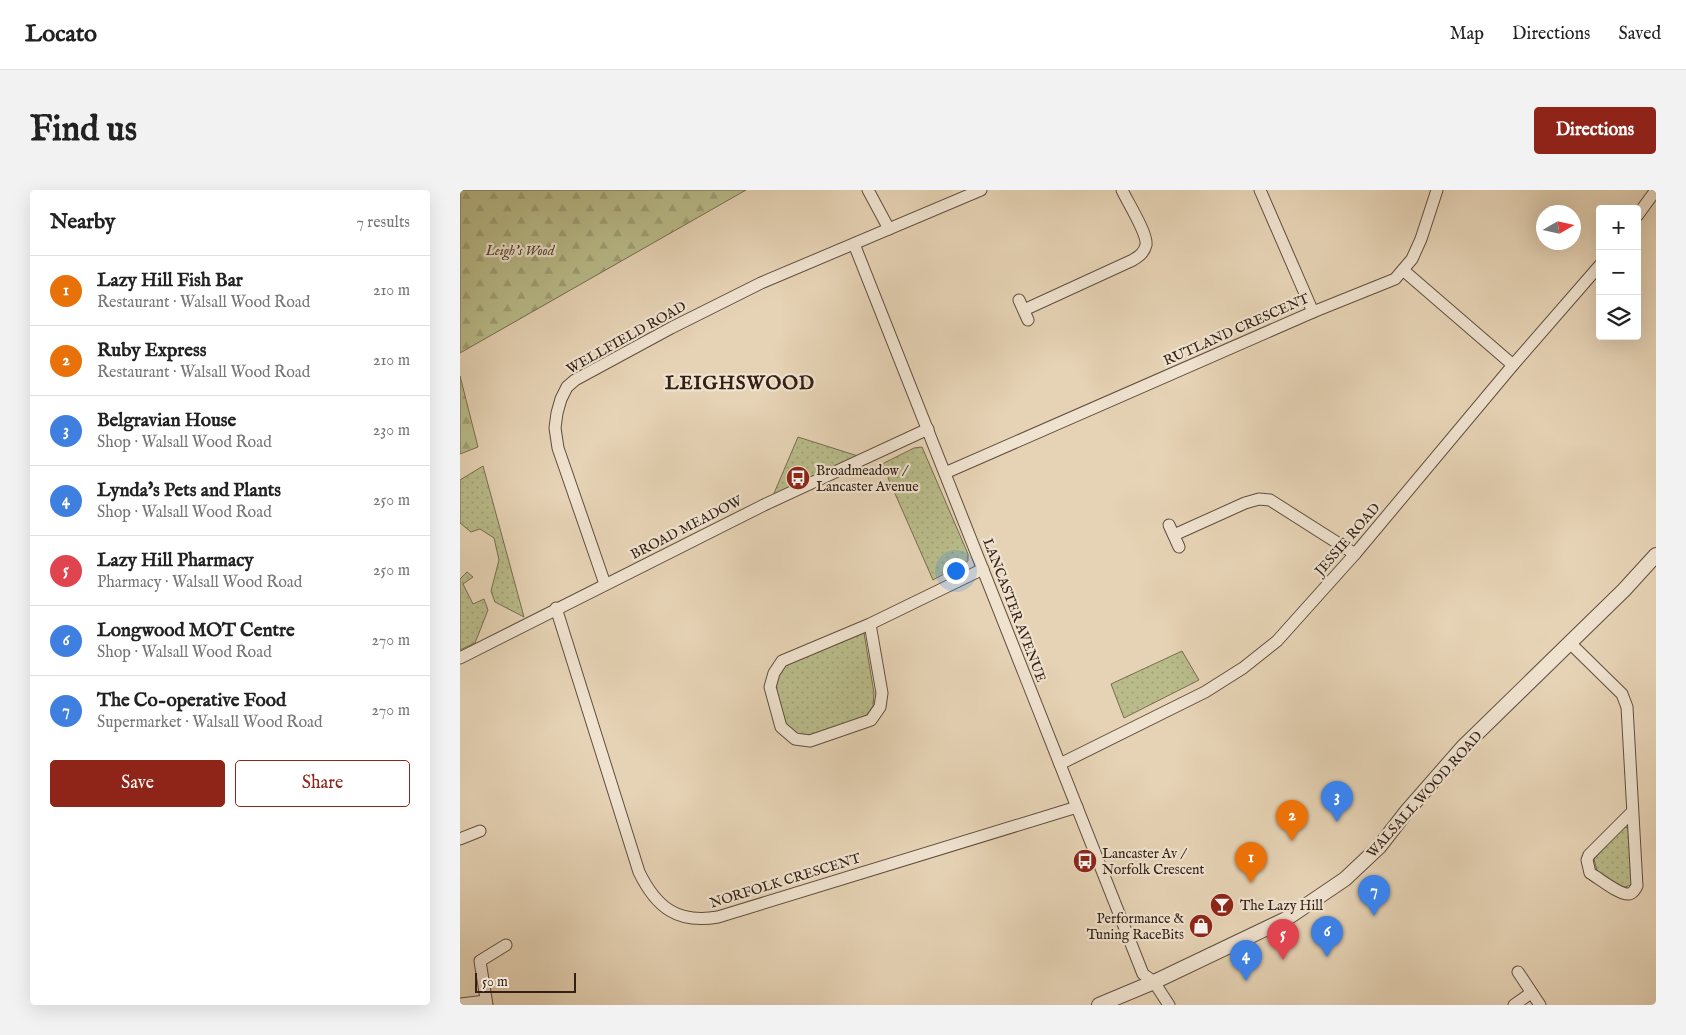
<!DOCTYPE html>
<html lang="en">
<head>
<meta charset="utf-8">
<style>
	body { margin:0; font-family:"IM FELL English",serif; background:#f2f2f2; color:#222 }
	.controls { position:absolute; right:15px; top:15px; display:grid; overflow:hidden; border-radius:5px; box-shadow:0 5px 20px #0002 }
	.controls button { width:45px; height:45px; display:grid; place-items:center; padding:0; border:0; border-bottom:1px solid #e0e0e0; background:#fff; color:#222; font:25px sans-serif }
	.compass { position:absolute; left:1076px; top:15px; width:45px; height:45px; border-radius:50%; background:#fff; box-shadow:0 5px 20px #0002; rotate:81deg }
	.scale { position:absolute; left:15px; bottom:12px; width:101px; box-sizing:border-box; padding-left:5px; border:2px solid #332116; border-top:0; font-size:14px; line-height:18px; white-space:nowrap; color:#332116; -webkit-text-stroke:4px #efe2cf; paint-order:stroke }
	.you { position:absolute; left:495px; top:380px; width:18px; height:18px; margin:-12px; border:4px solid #fff; border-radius:50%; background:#1a73e8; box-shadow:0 0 0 8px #1a73e833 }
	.badge { display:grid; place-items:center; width:32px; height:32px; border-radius:50%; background:#8f2418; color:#fff; font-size:16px; font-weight:700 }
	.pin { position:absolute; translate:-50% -41px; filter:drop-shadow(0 1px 2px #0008) }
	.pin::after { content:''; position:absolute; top:26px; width:18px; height:15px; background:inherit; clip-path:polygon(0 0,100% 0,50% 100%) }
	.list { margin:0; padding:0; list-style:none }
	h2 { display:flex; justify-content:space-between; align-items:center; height:65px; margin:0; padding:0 20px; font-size:21px }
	h2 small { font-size:16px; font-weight:400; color:#767676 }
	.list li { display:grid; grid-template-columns:32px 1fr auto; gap:15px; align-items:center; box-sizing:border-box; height:70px; padding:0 20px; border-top:1px solid #e0e0e0 }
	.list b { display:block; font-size:19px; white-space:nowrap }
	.list p { margin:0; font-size:16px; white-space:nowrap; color:#767676 }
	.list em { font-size:16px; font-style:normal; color:#767676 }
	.actions { display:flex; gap:10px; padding:15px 20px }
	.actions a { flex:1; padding:11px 0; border:1px solid #8f2418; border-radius:5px; text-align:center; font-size:18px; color:#8f2418 }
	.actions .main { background:#8f2418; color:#fff }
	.icon { flex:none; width:28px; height:28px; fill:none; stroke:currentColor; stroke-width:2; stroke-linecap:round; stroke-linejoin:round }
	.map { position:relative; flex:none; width:1196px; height:815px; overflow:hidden; border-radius:5px }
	header { display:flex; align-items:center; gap:30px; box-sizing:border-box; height:70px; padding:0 25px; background:#fff; border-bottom:1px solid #e0e0e0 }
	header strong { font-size:24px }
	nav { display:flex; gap:28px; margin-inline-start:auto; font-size:18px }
	.intro { display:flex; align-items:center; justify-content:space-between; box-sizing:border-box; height:120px; padding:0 30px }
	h1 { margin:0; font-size:35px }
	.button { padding:12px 22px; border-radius:5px; background:#8f2418; color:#fff; font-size:18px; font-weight:700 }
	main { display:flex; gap:30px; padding:0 30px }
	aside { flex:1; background:#fff; border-radius:5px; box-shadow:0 5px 20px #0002 }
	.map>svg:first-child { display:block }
	.grass { fill:url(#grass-dots); stroke:#766e50 }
	.forest { fill:url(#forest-firs); stroke:#766e50 }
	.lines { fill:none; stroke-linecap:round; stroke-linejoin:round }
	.minor-casing { stroke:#604e3e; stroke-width:13 }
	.tertiary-casing { stroke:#604e3e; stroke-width:16 }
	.minor { stroke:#efe2cf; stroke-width:11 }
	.tertiary { stroke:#efe2cf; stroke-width:14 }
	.labels { text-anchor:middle; stroke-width:4.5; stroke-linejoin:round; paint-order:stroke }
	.park-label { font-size:14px; font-style:italic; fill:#544833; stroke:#efe2cf }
	.street-label { font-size:14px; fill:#332116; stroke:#efe2cf }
	.poi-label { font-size:14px; fill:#332116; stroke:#efe2cf; text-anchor:start }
	.district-label { font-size:19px; font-weight:bold; letter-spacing:1px; fill:#332116; stroke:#efe2cf }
</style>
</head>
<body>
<header>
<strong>Locato</strong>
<nav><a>Map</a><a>Directions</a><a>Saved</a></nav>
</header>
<div class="intro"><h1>Find us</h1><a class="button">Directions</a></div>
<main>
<aside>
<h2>Nearby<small>7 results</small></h2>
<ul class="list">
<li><span class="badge" style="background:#e8710a">1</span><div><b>Lazy Hill Fish Bar</b><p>Restaurant · Walsall Wood Road</p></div><em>210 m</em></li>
<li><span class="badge" style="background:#e8710a">2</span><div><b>Ruby Express</b><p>Restaurant · Walsall Wood Road</p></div><em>210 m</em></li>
<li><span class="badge" style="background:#3f7fe0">3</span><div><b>Belgravian House</b><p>Shop · Walsall Wood Road</p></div><em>230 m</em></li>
<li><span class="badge" style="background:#3f7fe0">4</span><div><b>Lynda's Pets and Plants</b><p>Shop · Walsall Wood Road</p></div><em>250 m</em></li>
<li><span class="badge" style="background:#e0444e">5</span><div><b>Lazy Hill Pharmacy</b><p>Pharmacy · Walsall Wood Road</p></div><em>250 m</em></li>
<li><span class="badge" style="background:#3f7fe0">6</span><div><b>Longwood MOT Centre</b><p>Shop · Walsall Wood Road</p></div><em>270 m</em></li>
<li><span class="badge" style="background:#3f7fe0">7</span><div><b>The Co-operative Food</b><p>Supermarket · Walsall Wood Road</p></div><em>270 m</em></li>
</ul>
<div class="actions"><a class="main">Save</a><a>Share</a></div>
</aside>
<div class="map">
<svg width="1196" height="815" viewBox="0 0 1196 815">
	<defs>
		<pattern id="grass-dots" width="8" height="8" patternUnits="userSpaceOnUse" patternTransform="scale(1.25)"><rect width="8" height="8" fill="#b9bb8a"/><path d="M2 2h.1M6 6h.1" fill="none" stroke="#a0a076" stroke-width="1.8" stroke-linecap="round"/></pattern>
		<pattern id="forest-firs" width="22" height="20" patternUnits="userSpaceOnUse" patternTransform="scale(1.25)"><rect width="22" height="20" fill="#b9bb8a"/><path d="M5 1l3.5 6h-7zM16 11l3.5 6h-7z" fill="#a0a076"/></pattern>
	</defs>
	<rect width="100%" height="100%" fill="#e6d3b5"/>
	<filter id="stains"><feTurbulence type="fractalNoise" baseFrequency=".004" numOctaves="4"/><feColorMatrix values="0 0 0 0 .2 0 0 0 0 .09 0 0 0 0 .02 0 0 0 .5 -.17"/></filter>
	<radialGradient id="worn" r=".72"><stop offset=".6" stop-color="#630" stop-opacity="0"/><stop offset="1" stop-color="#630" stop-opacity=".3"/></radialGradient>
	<!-- grass -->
	<g class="grass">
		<path d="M338,247L401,267L312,308Z"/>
		<path d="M462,257L508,364V371L473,390L422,274L454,258Z"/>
		<path d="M23,276L64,427L35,412L31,401L39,370L34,348L20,339L11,342L0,333V290Z"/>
		<path d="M7,382L13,387L3,394L13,414L24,409L28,420L15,453L0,460V389Z"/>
		<path d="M404,443L414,503L413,516L405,527L351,546L338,544L326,534L316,498L319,486L326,475Z"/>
		<path d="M722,461L739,490L664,528L651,494Z"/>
		<path d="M1164,637L1169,638L1173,694L1163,698L1137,681L1134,669Z"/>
	</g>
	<!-- forest -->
	<g class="forest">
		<path d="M0,0H286L0,163Z"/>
		<path d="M0,186L18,257L0,264Z"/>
	</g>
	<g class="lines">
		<!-- minor casing -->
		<g class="minor-casing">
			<g id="minor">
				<path d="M408,0L429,39"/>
				<path d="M800,0L853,122"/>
				<path d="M1177,26L1196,0"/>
				<path d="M394,54L683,784L694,792L709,815"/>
				<path d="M943,80L1053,175"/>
				<path d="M559,110L568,130"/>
				<path d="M564,120L673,70C679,66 684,63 686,55C688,44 667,11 662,0"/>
				<path d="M485,283L853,122L935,89L952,69L961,49L977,0"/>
				<path d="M709,335L719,357"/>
				<path d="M714,345L785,313L799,309L810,310L895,364"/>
				<path d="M145,394L98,258L95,238L97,223L101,209L107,197L115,190L211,138L301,93L521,0"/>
				<path d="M96,418L179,682C196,717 217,734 258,727L617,617"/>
				<path d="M410,434L422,503L420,517L411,530L350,551L335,549L321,537L310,497L314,483L322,471L410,434L523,379"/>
				<path d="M1110,453L1162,504L1167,517L1177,696C1175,699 1174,703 1169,704C1159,705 1139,688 1130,683L1127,670L1129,665L1172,622"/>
				<path d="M0,468L304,315L468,239"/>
				<path d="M600,574L745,502L783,478L817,451L895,364L1053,175L1140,75"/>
				<path d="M0,649L20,641"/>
				<path d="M1058,782L1080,815"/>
				<path d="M0,814L26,811"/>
				<path d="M27,815L20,771L46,755"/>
				<path d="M1054,815L1071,803"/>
			</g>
		</g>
		<!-- tertiary casing -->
		<g class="tertiary-casing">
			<path id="tertiary" d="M639,815L694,792L826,729L885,689L919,657L947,621L1003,557L1164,400L1196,365"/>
		</g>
		<!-- minor -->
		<use href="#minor" class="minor"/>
		<!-- tertiary -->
		<use href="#tertiary" class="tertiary"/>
	</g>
	<!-- icons -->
	<defs>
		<g id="bus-disc" transform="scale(1.25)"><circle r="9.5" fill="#8f2418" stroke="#efe2cf"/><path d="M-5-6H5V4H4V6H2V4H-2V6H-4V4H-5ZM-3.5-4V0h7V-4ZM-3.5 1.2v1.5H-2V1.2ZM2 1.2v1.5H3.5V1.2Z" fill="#fff"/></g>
		<g id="bar-disc" transform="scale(1.25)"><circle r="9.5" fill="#8f2418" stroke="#efe2cf"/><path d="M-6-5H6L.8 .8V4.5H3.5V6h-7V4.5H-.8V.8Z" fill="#fff"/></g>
		<g id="shop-disc" transform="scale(1.25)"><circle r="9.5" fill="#8f2418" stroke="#efe2cf"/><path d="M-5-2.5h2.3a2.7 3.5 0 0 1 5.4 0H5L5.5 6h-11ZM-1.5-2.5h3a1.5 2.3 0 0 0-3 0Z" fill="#fff"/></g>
	</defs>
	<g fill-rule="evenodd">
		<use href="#bus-disc" x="338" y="288"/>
		<use href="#bus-disc" x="625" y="671"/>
		<use href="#bar-disc" x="762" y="715"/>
		<use href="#shop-disc" x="741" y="736"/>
	</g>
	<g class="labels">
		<!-- park labels -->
		<g class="park-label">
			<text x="60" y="65">Leigh's Wood</text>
		</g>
		<!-- street labels -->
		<g class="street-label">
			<text transform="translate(776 139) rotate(-24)" y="5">RUTLAND CRESCENT</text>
			<text transform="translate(166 147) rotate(-29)" y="5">WELLFIELD ROAD</text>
			<text transform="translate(226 337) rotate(-27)" y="5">BROAD MEADOW</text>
			<text transform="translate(887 349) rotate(-49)" y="5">JESSIE ROAD</text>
			<text transform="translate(555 420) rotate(69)" y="5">LANCASTER AVENUE</text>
			<text transform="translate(964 604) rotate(-48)" y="5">WALSALL WOOD ROAD</text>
			<text transform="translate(325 690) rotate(-17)" y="5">NORFOLK CRESCENT</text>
		</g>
		<!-- poi labels -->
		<g class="poi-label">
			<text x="356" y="285">Broadmeadow /<tspan x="356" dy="16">Lancaster Avenue</tspan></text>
			<text x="642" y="668">Lancaster Av /<tspan x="642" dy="16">Norfolk Crescent</tspan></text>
			<text x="780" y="720">The Lazy Hill</text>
			<text x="724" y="733" text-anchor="end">Performance &amp;<tspan x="724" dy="16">Tuning RaceBits</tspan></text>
		</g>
		<!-- district labels -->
		<g class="district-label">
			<text x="280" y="199">LEIGHSWOOD</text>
		</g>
	</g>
	<rect width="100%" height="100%" filter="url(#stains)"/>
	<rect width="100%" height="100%" fill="url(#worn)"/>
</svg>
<div class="controls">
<button>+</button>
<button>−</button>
<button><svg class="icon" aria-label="layers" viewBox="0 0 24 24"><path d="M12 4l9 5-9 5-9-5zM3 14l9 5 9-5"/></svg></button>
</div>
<svg class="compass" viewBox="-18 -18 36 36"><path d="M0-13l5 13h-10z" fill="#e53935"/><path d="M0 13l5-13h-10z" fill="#767676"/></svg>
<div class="scale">50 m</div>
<div class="you"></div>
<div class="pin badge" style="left:791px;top:693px;background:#e8710a">1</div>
<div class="pin badge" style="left:832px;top:651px;background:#e8710a">2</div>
<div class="pin badge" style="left:877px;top:632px;background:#3f7fe0">3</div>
<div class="pin badge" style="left:786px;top:791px;background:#3f7fe0">4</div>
<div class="pin badge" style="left:823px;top:770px;background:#e0444e">5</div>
<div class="pin badge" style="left:867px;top:767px;background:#3f7fe0">6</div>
<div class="pin badge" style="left:914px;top:726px;background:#3f7fe0">7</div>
</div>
</main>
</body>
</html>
